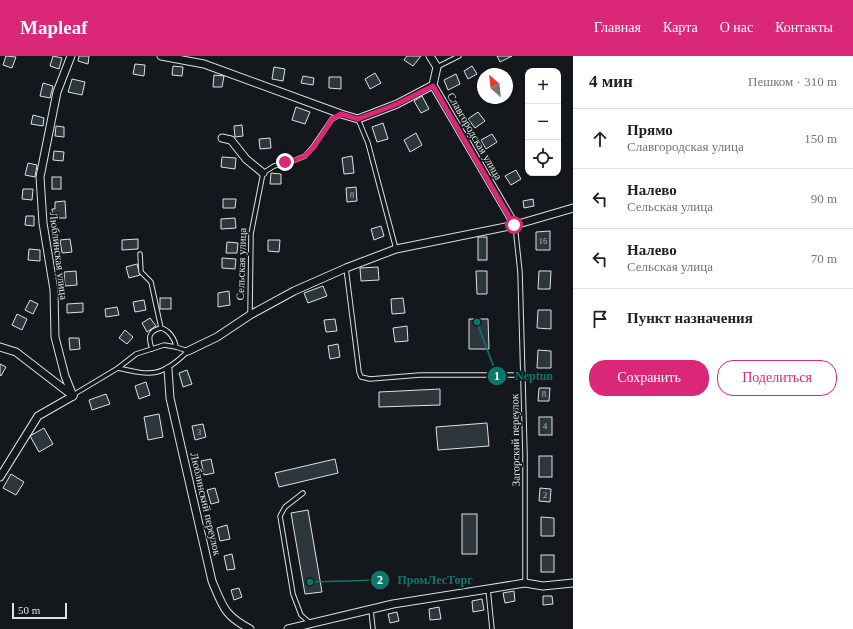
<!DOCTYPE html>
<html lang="ru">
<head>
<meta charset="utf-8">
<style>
	body { margin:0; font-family:"Times New Roman",serif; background:#f2f2f2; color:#202124 }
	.controls { position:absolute; right:12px; top:12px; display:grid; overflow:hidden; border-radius:8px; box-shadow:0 1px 3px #0004 }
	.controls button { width:36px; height:36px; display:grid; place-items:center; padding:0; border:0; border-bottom:1px solid #e0e0e0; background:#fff; color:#202124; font:20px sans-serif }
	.compass { position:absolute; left:477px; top:12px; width:36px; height:36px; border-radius:50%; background:#fff; box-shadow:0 1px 3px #0004; rotate:333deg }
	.scale { position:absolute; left:12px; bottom:10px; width:55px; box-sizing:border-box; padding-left:4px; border:2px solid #d8e6dc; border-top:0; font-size:11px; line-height:14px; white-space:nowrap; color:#d8e6dc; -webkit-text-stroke:3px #14181c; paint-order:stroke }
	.stop { position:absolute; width:12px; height:12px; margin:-9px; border:3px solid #db2777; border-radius:50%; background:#fff }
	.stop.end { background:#db2777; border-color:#fff; box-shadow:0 1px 4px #0008 }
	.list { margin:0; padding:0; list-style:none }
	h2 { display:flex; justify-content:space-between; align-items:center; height:52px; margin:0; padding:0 16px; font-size:17px }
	h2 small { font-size:13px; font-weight:400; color:#757577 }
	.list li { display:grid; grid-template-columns:26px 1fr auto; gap:12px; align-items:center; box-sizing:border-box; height:60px; padding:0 16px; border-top:1px solid #e0e0e0 }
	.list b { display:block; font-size:15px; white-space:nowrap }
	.list p { margin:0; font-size:13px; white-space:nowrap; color:#757577 }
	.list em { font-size:13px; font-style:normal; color:#757577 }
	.actions { display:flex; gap:8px; padding:12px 16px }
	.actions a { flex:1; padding:9px 0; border:1px solid #db2777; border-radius:16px; text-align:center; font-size:14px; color:#db2777 }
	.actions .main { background:#db2777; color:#fff }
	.icon { flex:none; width:22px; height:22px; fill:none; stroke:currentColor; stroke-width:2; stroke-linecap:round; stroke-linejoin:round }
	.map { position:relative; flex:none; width:573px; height:573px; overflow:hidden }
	header { display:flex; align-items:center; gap:24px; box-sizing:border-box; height:56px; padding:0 20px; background:#db2777; color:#fff }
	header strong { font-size:19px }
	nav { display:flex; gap:22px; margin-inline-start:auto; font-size:14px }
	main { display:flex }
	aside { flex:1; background:#fff }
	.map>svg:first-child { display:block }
	.building { fill:#2c363c; stroke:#d8e6dc }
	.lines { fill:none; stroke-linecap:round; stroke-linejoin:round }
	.lane-casing { stroke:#d8e6dc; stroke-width:5.5 }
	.street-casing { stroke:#d8e6dc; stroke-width:9 }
	.lane { stroke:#14181c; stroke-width:3.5 }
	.street { stroke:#14181c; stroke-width:7 }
	.route { stroke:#db2777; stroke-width:5 }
	.labels { text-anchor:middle; stroke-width:3; stroke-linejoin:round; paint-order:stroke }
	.number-label { font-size:9px; fill:#adbab4 }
	.street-label { font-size:11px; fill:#d8e6dc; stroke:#14181c }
	.leader { fill:none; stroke:#0f766e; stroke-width:1.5 }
	.callout-dot { fill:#0f766e; stroke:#14181c; stroke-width:1.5 }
	.mark-label { font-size:12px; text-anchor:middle; font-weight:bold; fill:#fff }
	.callout-label { font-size:12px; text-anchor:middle; font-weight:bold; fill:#0f766e; stroke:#14181c; stroke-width:3; stroke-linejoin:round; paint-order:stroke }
</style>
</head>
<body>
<header>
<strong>Mapleaf</strong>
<nav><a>Главная</a><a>Карта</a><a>О нас</a><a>Контакты</a></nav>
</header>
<main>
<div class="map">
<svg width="573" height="573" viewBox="0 0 573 573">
	<rect width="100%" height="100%" fill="#14181c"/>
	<!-- building -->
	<g class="building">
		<path d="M6,0L16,1L12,12L3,9Z"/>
		<path d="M53,0L62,2L59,13L50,10Z"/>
		<path d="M79,0H89L88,8L78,5Z"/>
		<path d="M407,0H421L413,10L404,4Z"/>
		<path d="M497,0H512L500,6Z"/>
		<path d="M135,8L145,9L144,20L133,18Z"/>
		<path d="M173,10L183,11L182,20L172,19Z"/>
		<path d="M472,10L477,18L468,23L464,15Z"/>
		<path d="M274,11L285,13L283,25L272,23Z"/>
		<path d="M375,17L381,27L370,33L365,23Z"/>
		<path d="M456,18L460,28L448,34L444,24Z"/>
		<path d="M214,19L224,20L222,31H213Z"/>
		<path d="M303,20L314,22L313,29L301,27Z"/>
		<path d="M329,21H341V33L329,32Z"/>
		<path d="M72,23L85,26L82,39L68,36Z"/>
		<path d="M43,27L53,30L50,42L40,40Z"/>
		<path d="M422,40L429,53L421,57L414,45Z"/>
		<path d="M296,51L310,56L305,68L292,64Z"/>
		<path d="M478,56L485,65L475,72L468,63Z"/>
		<path d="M33,59L44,62L43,70L31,68Z"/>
		<path d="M383,67L388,83L377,86L372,71Z"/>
		<path d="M242,69L243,80L235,81L234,70Z"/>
		<path d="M56,70L64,71V81L55,80Z"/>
		<path d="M416,77L422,89L410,96L404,84Z"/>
		<path d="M492,78L497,86L486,93L481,84Z"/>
		<path d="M270,82L271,92L260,93L259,83Z"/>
		<path d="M54,95L64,96L63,105L53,104Z"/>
		<path d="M352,100L354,117L344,118L342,102Z"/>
		<path d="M222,101L236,102L235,113L221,111Z"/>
		<path d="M28,107L37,109L35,121L25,119Z"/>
		<path d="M516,114L521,123L511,129L505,120Z"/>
		<path d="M271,117L281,118V128H270Z"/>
		<rect x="52" y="121" width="9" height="12"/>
		<path d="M356,131L357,145L347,146L346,132Z"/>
		<path d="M23,133H33L32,144L22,143Z"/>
		<path d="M223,143H236L235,152H223Z"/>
		<path d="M533,143L534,150L524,152L523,145Z"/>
		<path d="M65,145L66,162H53L52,153H55V146Z"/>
		<path d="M26,160H34V170L25,169Z"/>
		<path d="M235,162L236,172L221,173V163Z"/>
		<path d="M381,170L384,180L374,184L371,173Z"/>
		<path d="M550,175V194H536V176Z"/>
		<rect x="478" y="181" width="9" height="23"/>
		<path d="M70,183L72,196L62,197L60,184Z"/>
		<path d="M138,183V193L122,194V184Z"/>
		<path d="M268,184H280L279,196L268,195Z"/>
		<path d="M227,186L238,187L237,197H226Z"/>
		<path d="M29,193L40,194V205L28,204Z"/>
		<path d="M222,202L236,203L235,213L222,212Z"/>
		<path d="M137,208L140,219L129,222L126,211Z"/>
		<path d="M378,211L379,224L361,225L360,212Z"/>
		<path d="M76,215L77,229L65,230L64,216Z"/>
		<path d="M476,215H487V238H477Z"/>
		<path d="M539,215H551L550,233H538Z"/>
		<path d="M323,230L327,240L308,247L304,237Z"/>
		<path d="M229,235L230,249L218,251V237Z"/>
		<rect x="160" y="242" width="11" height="11"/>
		<path d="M403,242L405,257L392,258L391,243Z"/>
		<path d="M30,244L38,248L33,258L25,254Z"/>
		<path d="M144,244L146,254L135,256L133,246Z"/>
		<path d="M83,247V256L67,257V248Z"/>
		<path d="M117,251L119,259L106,261L105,253Z"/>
		<path d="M538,254H551V273L537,272Z"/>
		<path d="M17,258L27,263L22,274L12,269Z"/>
		<path d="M150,262L156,270L147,276L142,267Z"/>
		<path d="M335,263L337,275L326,276L324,264Z"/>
		<path d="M469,263H488L489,293H469Z"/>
		<path d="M407,270L408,285L395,286L393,272Z"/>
		<path d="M125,274L133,281L127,288L119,282Z"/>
		<path d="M69,282H79L80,293L70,294Z"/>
		<path d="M338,288L340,301L330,303L328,290Z"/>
		<path d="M538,294L551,295V312H537Z"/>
		<path d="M0,308L6,311L1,320L0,319Z"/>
		<path d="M187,314L192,328L183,331L179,317Z"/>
		<path d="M146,326L150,339L139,343L135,330Z"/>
		<path d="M539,332H550L549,345H538Z"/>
		<path d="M440,333V349L379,351V336Z"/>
		<path d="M106,338L110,348L92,354L89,344Z"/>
		<path d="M159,358L163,381L148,384L144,361Z"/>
		<rect x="539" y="361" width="13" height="18"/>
		<path d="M487,367L489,390L438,394L436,371Z"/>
		<path d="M203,368L206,381L195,384L192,370Z"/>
		<path d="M44,372L53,388L39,396L30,380Z"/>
		<rect x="539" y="400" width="13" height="21"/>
		<path d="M211,403L214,417L204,419L201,405Z"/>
		<path d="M335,403L338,417L279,431L275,417Z"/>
		<path d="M11,418L24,426L16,439L3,432Z"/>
		<path d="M215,432L219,446L211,448L207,434Z"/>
		<path d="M540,432L551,433L550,446L539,445Z"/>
		<path d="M308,454L322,536L305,538L291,457Z"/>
		<rect x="462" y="458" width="15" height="40"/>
		<path d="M541,461L554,462V480H541Z"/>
		<path d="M227,469L230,483L220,485L217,472Z"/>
		<path d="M232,498L235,513L227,514L224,500Z"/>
		<rect x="541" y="499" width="13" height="17"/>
		<path d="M239,532L242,541L234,544L231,534Z"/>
		<path d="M514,535L515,545L505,547L503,537Z"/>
		<path d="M543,540H552L553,548L543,549Z"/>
		<path d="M482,543L484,554L473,556L472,545Z"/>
		<path d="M439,551L441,563L430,564L429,553Z"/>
		<path d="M397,556L399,565L390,567L388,558Z"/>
	</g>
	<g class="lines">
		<!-- lane casing -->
		<g class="lane-casing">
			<g id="lane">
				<path d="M437,11L459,0"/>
				<path d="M358,63L368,87L396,193"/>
				<path d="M515,169L520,216L525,398V527"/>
				<path d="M140,198L141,216L151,226L161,272C148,275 148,282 152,293"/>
				<path d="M346,212L359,316L361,321L370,323L420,319H523"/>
				<path d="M250,258L251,178L263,117L274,110L295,104L305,100L313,91L332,63L341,58"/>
				<path d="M161,272C169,274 175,283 176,291"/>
				<path d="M73,339L118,312L136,298L164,289L176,291L188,295C162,321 152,320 118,312"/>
				<path d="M303,437L285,451L280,460L293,538L301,559L310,567"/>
				<path d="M488,533L492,573"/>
				<path d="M371,554L373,573"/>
			</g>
		</g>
		<!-- street casing -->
		<g class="street-casing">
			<g id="street">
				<path d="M161,0L204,8L341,58L358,63L397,48L433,29"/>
				<path d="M430,0L437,11L433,29L515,169"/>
				<path d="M222,82L231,84L246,103L263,117"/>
				<path d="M0,291L16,296L73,340"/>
				<path d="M188,295L217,281L250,259L294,235L346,212L396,193L515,169L573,152"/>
				<path d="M168,313L170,342L212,525C223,551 224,559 250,573"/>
				<path d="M0,421L38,360L73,340L65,320L55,281L54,234L43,167L40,121L57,36L71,0"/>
				<path d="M288,573L393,548L488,533L525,527L543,530L573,527"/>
			</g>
		</g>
		<!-- lane -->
		<use href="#lane" class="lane"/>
		<!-- street -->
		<use href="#street" class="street"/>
	</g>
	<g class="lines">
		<!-- route -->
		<path class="route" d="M285,106L295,104L305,100L314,91L332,63L341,58L358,63L397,48L433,30L514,169"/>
	</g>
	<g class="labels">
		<!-- number labels -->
		<g class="number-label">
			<text x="352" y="142">8</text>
			<text x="543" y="188">16</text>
			<text x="544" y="341">8</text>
			<text x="545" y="373">4</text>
			<text x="199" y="379">3</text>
			<text x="545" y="442">2</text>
		</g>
		<!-- street labels -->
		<g class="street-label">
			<text transform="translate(475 80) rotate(60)" y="4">Славгородская улица</text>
			<text transform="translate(59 200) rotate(83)" y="4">Люблинская улица</text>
			<text transform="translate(241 208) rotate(-88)" y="4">Сельская улица</text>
			<text transform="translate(515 384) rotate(-91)" y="4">Загорский переулок</text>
			<text transform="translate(206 448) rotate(77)" y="4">Люблинский переулок</text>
		</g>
	</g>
	<!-- callouts -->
	<path class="leader" d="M477 266L497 320M310 526L380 524"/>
	<g class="callout-dot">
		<circle cx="477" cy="266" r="4"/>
		<circle cx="310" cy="526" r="4"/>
		<circle cx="497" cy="320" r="10"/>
		<circle cx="380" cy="524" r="10"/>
	</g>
	<g class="mark-label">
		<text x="497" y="324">1</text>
		<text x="380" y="528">2</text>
	</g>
	<g class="callout-label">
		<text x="534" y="324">Neptun</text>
		<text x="435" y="528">ПромЛесТорг</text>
	</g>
</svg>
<div class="controls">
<button>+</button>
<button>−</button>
<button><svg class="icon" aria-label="locate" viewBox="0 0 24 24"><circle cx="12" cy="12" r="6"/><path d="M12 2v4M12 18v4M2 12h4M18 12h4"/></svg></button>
</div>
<svg class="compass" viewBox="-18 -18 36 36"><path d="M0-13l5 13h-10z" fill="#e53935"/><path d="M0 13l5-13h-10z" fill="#757577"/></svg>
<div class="scale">50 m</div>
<div class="stop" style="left:514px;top:169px"></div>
<div class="stop end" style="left:285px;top:106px"></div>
</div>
<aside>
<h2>4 мин<small>Пешком · 310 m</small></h2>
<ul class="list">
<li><svg class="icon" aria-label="ahead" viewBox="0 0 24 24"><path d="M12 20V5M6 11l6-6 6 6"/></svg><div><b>Прямо</b><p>Славгородская улица</p></div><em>150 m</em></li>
<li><svg class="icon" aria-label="left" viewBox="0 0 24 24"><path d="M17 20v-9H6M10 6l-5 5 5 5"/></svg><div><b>Налево</b><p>Сельская улица</p></div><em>90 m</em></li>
<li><svg class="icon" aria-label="left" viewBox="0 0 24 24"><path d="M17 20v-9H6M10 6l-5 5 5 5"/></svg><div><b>Налево</b><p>Сельская улица</p></div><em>70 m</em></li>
<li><svg class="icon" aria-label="arrive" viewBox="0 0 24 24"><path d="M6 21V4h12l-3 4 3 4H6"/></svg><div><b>Пункт назначения</b></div></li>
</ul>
<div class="actions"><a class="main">Сохранить</a><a>Поделиться</a></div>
</aside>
</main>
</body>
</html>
